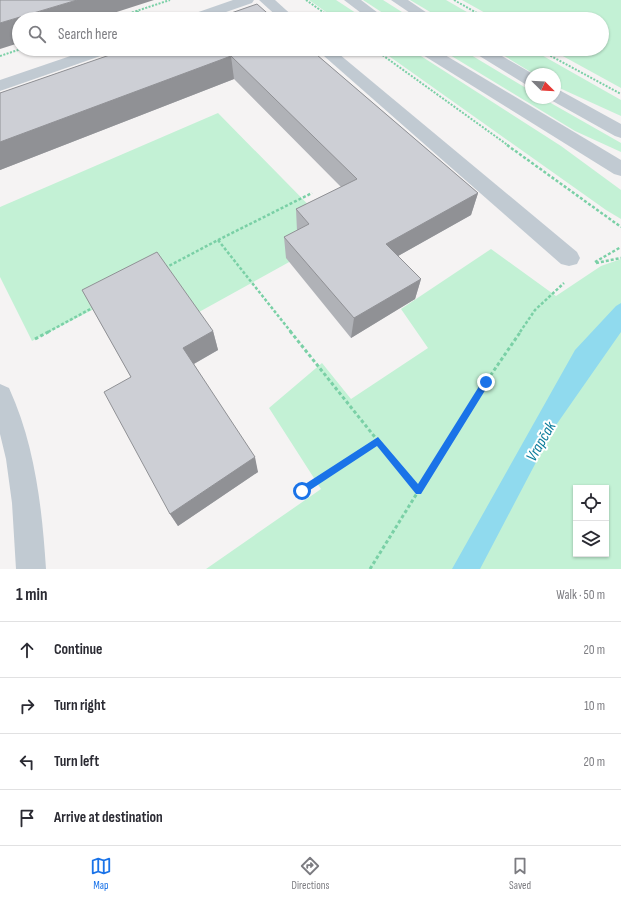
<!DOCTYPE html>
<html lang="en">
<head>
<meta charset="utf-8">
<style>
	body { margin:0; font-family:"Sofia Sans Condensed",sans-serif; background:#f7f7f7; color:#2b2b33 }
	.controls { position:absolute; right:12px; bottom:12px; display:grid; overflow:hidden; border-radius:0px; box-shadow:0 1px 3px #0004 }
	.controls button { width:36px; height:36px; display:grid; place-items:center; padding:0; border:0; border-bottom:1px solid #e1e1e2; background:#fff; color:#2b2b33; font:20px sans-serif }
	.compass { position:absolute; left:525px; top:68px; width:36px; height:36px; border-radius:50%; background:#fff; box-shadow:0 1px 3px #0004; rotate:114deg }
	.stop { position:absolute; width:12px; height:12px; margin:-9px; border:3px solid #1a73e8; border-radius:50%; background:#fff }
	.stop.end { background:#1a73e8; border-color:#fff; box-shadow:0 1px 4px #0008 }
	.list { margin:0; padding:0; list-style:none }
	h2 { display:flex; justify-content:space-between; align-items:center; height:52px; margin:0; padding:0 16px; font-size:17px }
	h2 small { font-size:13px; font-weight:400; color:#7c7c81 }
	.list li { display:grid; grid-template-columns:26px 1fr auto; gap:12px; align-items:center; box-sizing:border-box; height:56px; padding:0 16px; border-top:1px solid #e1e1e2 }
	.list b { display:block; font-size:15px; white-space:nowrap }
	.list em { font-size:13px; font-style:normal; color:#7c7c81 }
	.icon { flex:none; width:22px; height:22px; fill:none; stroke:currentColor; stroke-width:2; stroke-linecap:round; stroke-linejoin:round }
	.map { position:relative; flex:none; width:621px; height:569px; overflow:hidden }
	.search { position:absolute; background:#fff; box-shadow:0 1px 3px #0004; left:12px; right:12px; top:12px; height:44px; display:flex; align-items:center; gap:10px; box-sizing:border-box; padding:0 14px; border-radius:22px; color:#7c7c81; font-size:15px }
	.sheet { height:276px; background:#fff }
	nav { display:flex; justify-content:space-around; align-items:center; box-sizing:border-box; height:56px; border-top:1px solid #e1e1e2; background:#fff; font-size:11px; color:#7c7c81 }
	nav a { display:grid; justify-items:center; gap:2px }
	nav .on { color:#1a73e8 }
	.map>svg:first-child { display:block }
	.green { fill:#c3f1d5; fill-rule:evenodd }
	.water { fill:#90daee }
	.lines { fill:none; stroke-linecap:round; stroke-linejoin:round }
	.path-far2 { stroke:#7ad0a6; stroke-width:2; stroke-dasharray:2 1.5; stroke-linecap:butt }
	.path-far1 { stroke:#7ad0a6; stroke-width:2.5; stroke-dasharray:3 2; stroke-linecap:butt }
	.path { stroke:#7ad0a6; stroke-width:3; stroke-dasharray:3.5 2.5; stroke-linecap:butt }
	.minor { fill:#c1cad2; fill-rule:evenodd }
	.wall { fill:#b0b2b7 }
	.shaded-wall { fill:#909195 }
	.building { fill:#cdcfd5; stroke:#909195 }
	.route { fill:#1a73e8 }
	.labels { text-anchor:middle; stroke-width:4; stroke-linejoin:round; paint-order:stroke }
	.water-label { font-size:16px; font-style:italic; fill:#0c7c9b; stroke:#fff }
</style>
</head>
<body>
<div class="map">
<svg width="621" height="569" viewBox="0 0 621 569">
	<rect width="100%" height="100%" fill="#f5f3f3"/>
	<!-- green -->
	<g class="green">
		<path d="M309,0H336L365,19H336Z"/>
		<path d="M363,0H383L413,19H392Z"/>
		<path d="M410,0H446L479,19H442Z"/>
		<path d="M462,0H621V88L550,49H602V19H496Z"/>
		<path d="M379,49H410L561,146L621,190V219L606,210Z"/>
		<path d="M440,49H461L531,91V98H542L621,143V152L575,131Z"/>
		<path d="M493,49H531L621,100V116L555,86V74H534Z"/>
		<path d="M218,113L338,235L190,317L160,275L32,341L0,277V207Z"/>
		<path d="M491,249L556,296L601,266L621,259V569H206L321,489L269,408L322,363L351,399L428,348L401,309ZM576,488H606V554H576Z"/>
	</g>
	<!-- water -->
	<path class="water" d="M621,303V332L554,428L480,569H452L575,350L616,306Z"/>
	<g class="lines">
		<!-- path-far2 -->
		<g class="path-far2">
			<path d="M306,0L333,19"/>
			<path d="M454,0L487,19"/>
			<path d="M137,11L145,19"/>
			<path d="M112,19L170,0"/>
			<path d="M374,49L509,146"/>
			<path d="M538,49L621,94"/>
			<path d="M0,56L21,49"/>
		</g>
		<!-- path-far1 -->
		<g class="path-far1">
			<path d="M507,145L621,227"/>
			<path d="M218,240L312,193"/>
			<path d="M595,262L621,247"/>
			<path d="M596,263L621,258"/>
			<path d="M165,268L218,240L291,332"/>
			<path d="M48,332L94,307"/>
			<path d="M520,332L535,310L564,283"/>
		</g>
		<!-- path -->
		<g class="path">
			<path d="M290,331L418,491"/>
			<path d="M35,339L50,331"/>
			<path d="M302,491L378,441"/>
			<path d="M370,569L486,382L521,331"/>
		</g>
		<!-- minor -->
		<g class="minor">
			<path d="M233,0H254L252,3L206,19H185L187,16Z"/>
			<path d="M259,0H275L296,19H280Z"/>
			<path d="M344,0H361L386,19H369Z"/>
			<path d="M391,0H408L436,19H419Z"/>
			<path d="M91,49H114L112,52L0,91V80Z"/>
			<path d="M316,49H333L577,252L580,258L577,264L569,266L561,264Z"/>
			<path d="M416,49H435L621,160V176L614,174L418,52Z"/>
			<path d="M471,49H490L533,74H531V85L525,84L473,52Z"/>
			<path d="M555,90L561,91L621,124V138L615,136L549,99L555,98Z"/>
			<path d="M0,384L9,388C35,445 42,507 46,569H16L12,503L6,459L0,434Z"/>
		</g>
	</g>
	<!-- wall -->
	<g class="wall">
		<path d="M127,49H310L478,193L471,215L398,256L421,279L415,299L351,338L286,258L284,237L297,231L296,209L341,187L234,79L0,170V93Z"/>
		<path d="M82,290L213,331L218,350L194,364L258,472L178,526L170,514L131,377Z"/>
	</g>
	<!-- shaded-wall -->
	<g class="shaded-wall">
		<path d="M77,0H154L95,19H19V43L0,49V23Z"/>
		<path d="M231,56L234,79L0,170V142Z"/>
		<path d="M478,193L471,215L382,265L386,244Z"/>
		<path d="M421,279L415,299L351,338L354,318Z"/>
		<path d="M213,331L218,350L190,366L183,348Z"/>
		<path d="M255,457L258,472L178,526L170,514Z"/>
	</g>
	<!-- building -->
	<g class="building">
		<path d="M0,0H77L0,23Z"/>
		<path d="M257,4L274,19H214Z"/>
		<path d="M127,49H310L478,193L386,244L421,279L354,318L284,237L309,224L296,209L357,179L231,56L0,142V93Z"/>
		<path d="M157,252L213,331L183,348L255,457L170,514L104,392L131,377L82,290Z"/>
	</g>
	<!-- route -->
	<path class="route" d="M486,379L490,382L489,384L421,494H416L377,446L304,494H299V488L378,437L418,484L483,380Z"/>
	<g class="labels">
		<!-- water labels -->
		<g class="water-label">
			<text transform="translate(540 441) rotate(-60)" y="6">Vrapčak</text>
		</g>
	</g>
</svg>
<div class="controls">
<button><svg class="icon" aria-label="locate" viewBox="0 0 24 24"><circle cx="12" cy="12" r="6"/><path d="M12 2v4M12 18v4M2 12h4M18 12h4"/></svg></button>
<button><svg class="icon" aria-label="layers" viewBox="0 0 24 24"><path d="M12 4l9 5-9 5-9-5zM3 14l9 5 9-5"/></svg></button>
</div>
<svg class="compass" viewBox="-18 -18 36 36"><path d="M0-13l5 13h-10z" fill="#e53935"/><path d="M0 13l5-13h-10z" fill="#7c7c81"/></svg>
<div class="stop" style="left:302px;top:491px"></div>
<div class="stop end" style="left:486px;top:382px"></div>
<div class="search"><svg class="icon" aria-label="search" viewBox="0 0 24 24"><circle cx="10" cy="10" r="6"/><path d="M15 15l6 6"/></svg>Search here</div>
</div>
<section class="sheet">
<h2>1 min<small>Walk · 50 m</small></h2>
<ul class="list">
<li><svg class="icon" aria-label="ahead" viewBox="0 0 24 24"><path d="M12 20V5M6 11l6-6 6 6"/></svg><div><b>Continue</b></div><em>20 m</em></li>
<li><svg class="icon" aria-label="right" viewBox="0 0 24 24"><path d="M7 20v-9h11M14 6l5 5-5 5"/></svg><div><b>Turn right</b></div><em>10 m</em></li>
<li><svg class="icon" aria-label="left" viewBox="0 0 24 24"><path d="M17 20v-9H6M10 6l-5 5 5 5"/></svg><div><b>Turn left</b></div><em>20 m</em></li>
<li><svg class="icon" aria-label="arrive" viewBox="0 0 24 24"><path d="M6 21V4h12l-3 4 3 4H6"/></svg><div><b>Arrive at destination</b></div></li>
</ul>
</section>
<nav>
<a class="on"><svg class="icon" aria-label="map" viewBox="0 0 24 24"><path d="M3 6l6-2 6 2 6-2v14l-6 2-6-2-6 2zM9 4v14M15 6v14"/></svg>Map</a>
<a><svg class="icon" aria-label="directions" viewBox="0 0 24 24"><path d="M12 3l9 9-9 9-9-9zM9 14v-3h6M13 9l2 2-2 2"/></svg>Directions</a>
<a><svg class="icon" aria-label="saved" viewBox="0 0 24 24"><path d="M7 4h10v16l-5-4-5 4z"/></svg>Saved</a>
</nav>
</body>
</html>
